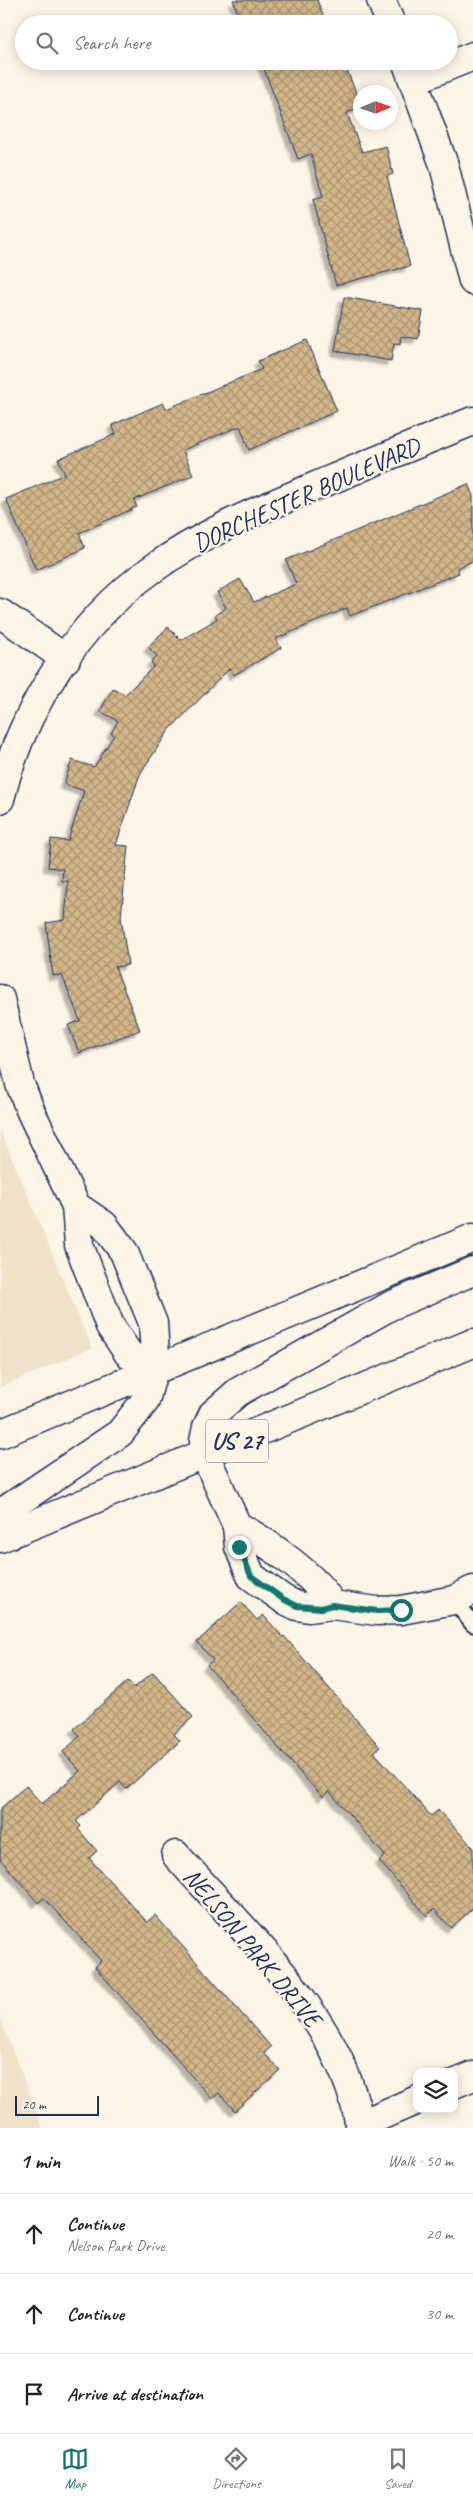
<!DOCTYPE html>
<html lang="en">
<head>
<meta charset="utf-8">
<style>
	body { margin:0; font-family:Caveat,sans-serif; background:#f2f2f2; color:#222 }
	.controls { position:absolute; right:15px; bottom:15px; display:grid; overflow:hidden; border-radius:10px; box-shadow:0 2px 12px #0003 }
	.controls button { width:45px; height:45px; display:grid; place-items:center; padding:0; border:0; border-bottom:1px solid #e0e0e0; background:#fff; color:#222; font:25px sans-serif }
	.compass { position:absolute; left:353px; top:85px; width:45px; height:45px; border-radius:50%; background:#fff; box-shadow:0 2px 12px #0003; rotate:88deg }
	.scale { position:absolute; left:15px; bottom:12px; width:84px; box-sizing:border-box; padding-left:5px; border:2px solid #1b2f5e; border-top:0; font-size:14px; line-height:18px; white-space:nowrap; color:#1b2f5e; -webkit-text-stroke:4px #fcf5e5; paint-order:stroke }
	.stop { position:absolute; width:15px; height:15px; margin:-11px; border:4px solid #0f766e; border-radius:50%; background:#fff }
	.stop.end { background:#0f766e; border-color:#fff; box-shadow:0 1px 5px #0008 }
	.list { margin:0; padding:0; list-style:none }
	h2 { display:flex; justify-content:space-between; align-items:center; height:65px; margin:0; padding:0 20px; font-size:21px }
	h2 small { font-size:16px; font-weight:400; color:#767676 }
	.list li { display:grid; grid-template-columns:32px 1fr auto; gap:15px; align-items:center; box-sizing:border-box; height:80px; padding:0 20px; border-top:1px solid #e0e0e0 }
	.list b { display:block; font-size:19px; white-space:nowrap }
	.list p { margin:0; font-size:16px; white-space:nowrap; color:#767676 }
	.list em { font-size:16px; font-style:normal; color:#767676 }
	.icon { flex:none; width:28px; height:28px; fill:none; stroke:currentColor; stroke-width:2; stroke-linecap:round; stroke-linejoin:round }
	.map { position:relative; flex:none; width:473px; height:2128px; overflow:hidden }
	.search { position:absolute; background:#fff; box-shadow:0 2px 12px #0003; left:15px; right:15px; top:15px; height:55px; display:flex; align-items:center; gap:12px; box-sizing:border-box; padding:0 18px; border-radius:28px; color:#767676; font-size:19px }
	.sheet { height:305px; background:#fff }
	nav { display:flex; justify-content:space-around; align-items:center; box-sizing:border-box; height:70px; border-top:1px solid #e0e0e0; background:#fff; font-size:14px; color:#767676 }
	nav a { display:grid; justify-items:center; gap:2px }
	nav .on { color:#0f766e }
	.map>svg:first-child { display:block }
	.built { fill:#efe2c9 }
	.building { fill:url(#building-cross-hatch); stroke:#1b2f5e; filter:url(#shadow) }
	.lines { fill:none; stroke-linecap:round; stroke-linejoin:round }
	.lane-casing { stroke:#1b2f5e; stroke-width:19 }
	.street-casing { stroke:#1b2f5e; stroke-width:31 }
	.highway-casing { stroke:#1b2f5e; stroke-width:31 }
	.lane { stroke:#fcf5e5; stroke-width:15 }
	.street { stroke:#fcf5e5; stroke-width:28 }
	.highway { stroke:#fcf5e5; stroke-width:28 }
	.route { stroke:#0f766e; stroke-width:6 }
	.labels { text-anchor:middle; stroke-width:5; stroke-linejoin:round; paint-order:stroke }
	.shield { fill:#fcf5e5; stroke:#5e6a86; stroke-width:1 }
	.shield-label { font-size:24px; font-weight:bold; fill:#1b2f5e }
	.street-label { font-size:25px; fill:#1b2f5e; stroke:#fcf5e5 }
</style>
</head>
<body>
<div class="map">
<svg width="473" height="2128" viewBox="0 0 473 2128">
	<defs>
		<pattern id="building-cross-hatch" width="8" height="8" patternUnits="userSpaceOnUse" patternTransform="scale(1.25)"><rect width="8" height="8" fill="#d2b687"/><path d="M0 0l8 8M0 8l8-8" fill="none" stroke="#aa9472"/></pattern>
		<filter id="shadow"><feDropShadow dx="-4.5" dy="4.5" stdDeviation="1" flood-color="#0004"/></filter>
	</defs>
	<rect width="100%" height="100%" fill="#fcf5e5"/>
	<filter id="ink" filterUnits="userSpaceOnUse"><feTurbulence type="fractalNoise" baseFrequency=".02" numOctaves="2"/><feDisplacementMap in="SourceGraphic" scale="10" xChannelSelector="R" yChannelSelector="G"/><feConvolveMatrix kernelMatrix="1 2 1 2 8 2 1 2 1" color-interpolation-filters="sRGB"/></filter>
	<g filter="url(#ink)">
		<!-- built -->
		<g class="built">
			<path d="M0,1130L92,1348L0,1387Z"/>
			<path d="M0,2018L43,2128H0Z"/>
		</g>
		<!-- building -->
		<g class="building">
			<path d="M233,0H317L326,23L328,24H242Z"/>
			<path d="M261,61H343L360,102V107L347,113L362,152L386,146L393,174L387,176L410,266L336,285L313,200L323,197L311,154L298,159Z"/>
			<path d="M344,297L423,311L418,339L401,336L400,344L394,343L391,361L335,351Z"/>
			<path d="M307,340L337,411L249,450L240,426L183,450L193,475L134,500L137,507L79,533L85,548L36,570L6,499L65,474L58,459L116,434L112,425L163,403L166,409L262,369L258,361Z"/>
			<path d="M468,484L473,496V561L457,568L459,573L350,616L347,608L276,639L281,648L234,675L230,668L169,730L140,774L116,845L128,846L121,917L128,965L115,967L140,1030L79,1053L68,1025L80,1021L62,975L53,976L46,923L65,920L68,881H62L63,869L48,867L51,839L68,841L84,791L64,784L72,760L94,767L114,735L111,733L118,721L100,711L113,688L125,695L154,666L151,662L157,656L148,647L168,627L181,640L217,619L215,615L226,608L217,592L240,579L254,602L296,584L286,560Z"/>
			<path d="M241,1602L257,1620L263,1615L283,1637L284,1636L380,1747L374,1752L431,1816L438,1810L473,1847V1908L451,1928L434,1909L427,1916L379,1861L385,1856L356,1822L329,1791L323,1797L303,1776L207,1665L213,1660L197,1642Z"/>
			<path d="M153,1672L193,1717L174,1734L180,1741L126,1789L120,1782L76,1821L81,1826L78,1829L97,1851L89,1858L129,1902L147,1922L155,1915L271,2047L264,2053L280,2070L235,2111L219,2093L212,2099L95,1967L101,1961L84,1942L44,1898L38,1903L0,1859V1809L26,1786L42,1804L80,1771L63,1752L80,1736L74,1729L128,1681L134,1688Z"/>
		</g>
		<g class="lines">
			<!-- lane casing -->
			<g class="lane-casing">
				<path id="lane" d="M454,1600L473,1624"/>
			</g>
			<!-- street casing -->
			<g class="street-casing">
				<g id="street">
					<path d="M381,0L391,24"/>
					<path d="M406,61L444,165L473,281"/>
					<path d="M414,80L473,56"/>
					<path d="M0,613L66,659"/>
					<path d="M0,799C21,711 77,623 151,570C204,532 263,508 323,483C373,462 423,441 473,421"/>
					<path d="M0,999L20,1084L31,1112L76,1206L79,1245L110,1326L128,1353L153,1371L155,1355L153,1323L124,1252L104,1225L76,1206"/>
					<path d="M205,1455L237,1526L239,1547L251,1576L283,1599L297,1606L309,1608L332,1605L377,1611L401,1610L454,1600L473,1590"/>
					<path d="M237,1526C264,1540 319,1578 332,1605"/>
					<path d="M176,1855C244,1932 345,2022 360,2128"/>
					<path d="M454,2084L473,2076"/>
					<path d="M359,2125L417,2100"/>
				</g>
			</g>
			<!-- highway casing -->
			<g class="highway-casing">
				<g id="highway">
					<path d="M0,1434L473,1238"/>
					<path d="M205,1455L204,1441L207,1427L213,1414L238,1392L390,1306L473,1271"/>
					<path d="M0,1514L120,1433L145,1401L153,1371"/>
					<path d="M0,1538L473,1343"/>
				</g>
			</g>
			<!-- lane -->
			<use href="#lane" class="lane"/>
			<!-- street -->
			<use href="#street" class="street"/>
			<!-- highway -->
			<use href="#highway" class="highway"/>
		</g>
	</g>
	<g class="lines" filter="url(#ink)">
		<!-- route -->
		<path class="route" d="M239,1547L251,1576L283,1599L297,1606L321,1608L332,1605L377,1611L401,1610"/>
	</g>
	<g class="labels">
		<!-- shield labels -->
		<rect class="shield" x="206" y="1419.5" width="62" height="43" rx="4"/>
		<g class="shield-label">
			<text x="237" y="1449">US 27</text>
		</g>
		<!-- street labels -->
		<g class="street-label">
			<text transform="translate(306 494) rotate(-24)" y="9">DORCHESTER BOULEVARD</text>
			<text transform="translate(253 1947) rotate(50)" y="9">NELSON PARK DRIVE</text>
		</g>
	</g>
</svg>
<div class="controls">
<button><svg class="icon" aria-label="layers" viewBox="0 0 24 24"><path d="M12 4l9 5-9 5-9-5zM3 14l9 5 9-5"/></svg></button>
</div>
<svg class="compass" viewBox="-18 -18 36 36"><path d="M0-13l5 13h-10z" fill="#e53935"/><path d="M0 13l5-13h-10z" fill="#767676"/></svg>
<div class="scale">20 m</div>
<div class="stop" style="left:401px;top:1610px"></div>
<div class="stop end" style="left:239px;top:1547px"></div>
<div class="search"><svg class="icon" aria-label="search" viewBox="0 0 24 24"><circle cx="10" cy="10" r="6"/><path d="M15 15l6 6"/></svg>Search here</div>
</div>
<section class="sheet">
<h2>1 min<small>Walk · 50 m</small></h2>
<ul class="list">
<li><svg class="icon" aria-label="ahead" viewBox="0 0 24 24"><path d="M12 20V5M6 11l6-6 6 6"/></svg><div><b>Continue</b><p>Nelson Park Drive</p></div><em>20 m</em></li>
<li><svg class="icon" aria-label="ahead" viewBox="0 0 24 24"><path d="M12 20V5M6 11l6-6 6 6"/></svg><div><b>Continue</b></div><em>30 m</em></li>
<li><svg class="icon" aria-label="arrive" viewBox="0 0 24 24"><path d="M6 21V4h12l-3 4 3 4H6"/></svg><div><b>Arrive at destination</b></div></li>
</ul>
</section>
<nav>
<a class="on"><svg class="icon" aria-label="map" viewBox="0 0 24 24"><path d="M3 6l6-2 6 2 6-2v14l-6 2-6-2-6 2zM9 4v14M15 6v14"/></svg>Map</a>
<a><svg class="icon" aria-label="directions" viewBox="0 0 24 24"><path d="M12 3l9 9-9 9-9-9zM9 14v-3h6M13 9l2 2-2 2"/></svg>Directions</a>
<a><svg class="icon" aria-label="saved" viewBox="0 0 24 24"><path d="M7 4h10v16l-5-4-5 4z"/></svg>Saved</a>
</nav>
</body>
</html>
